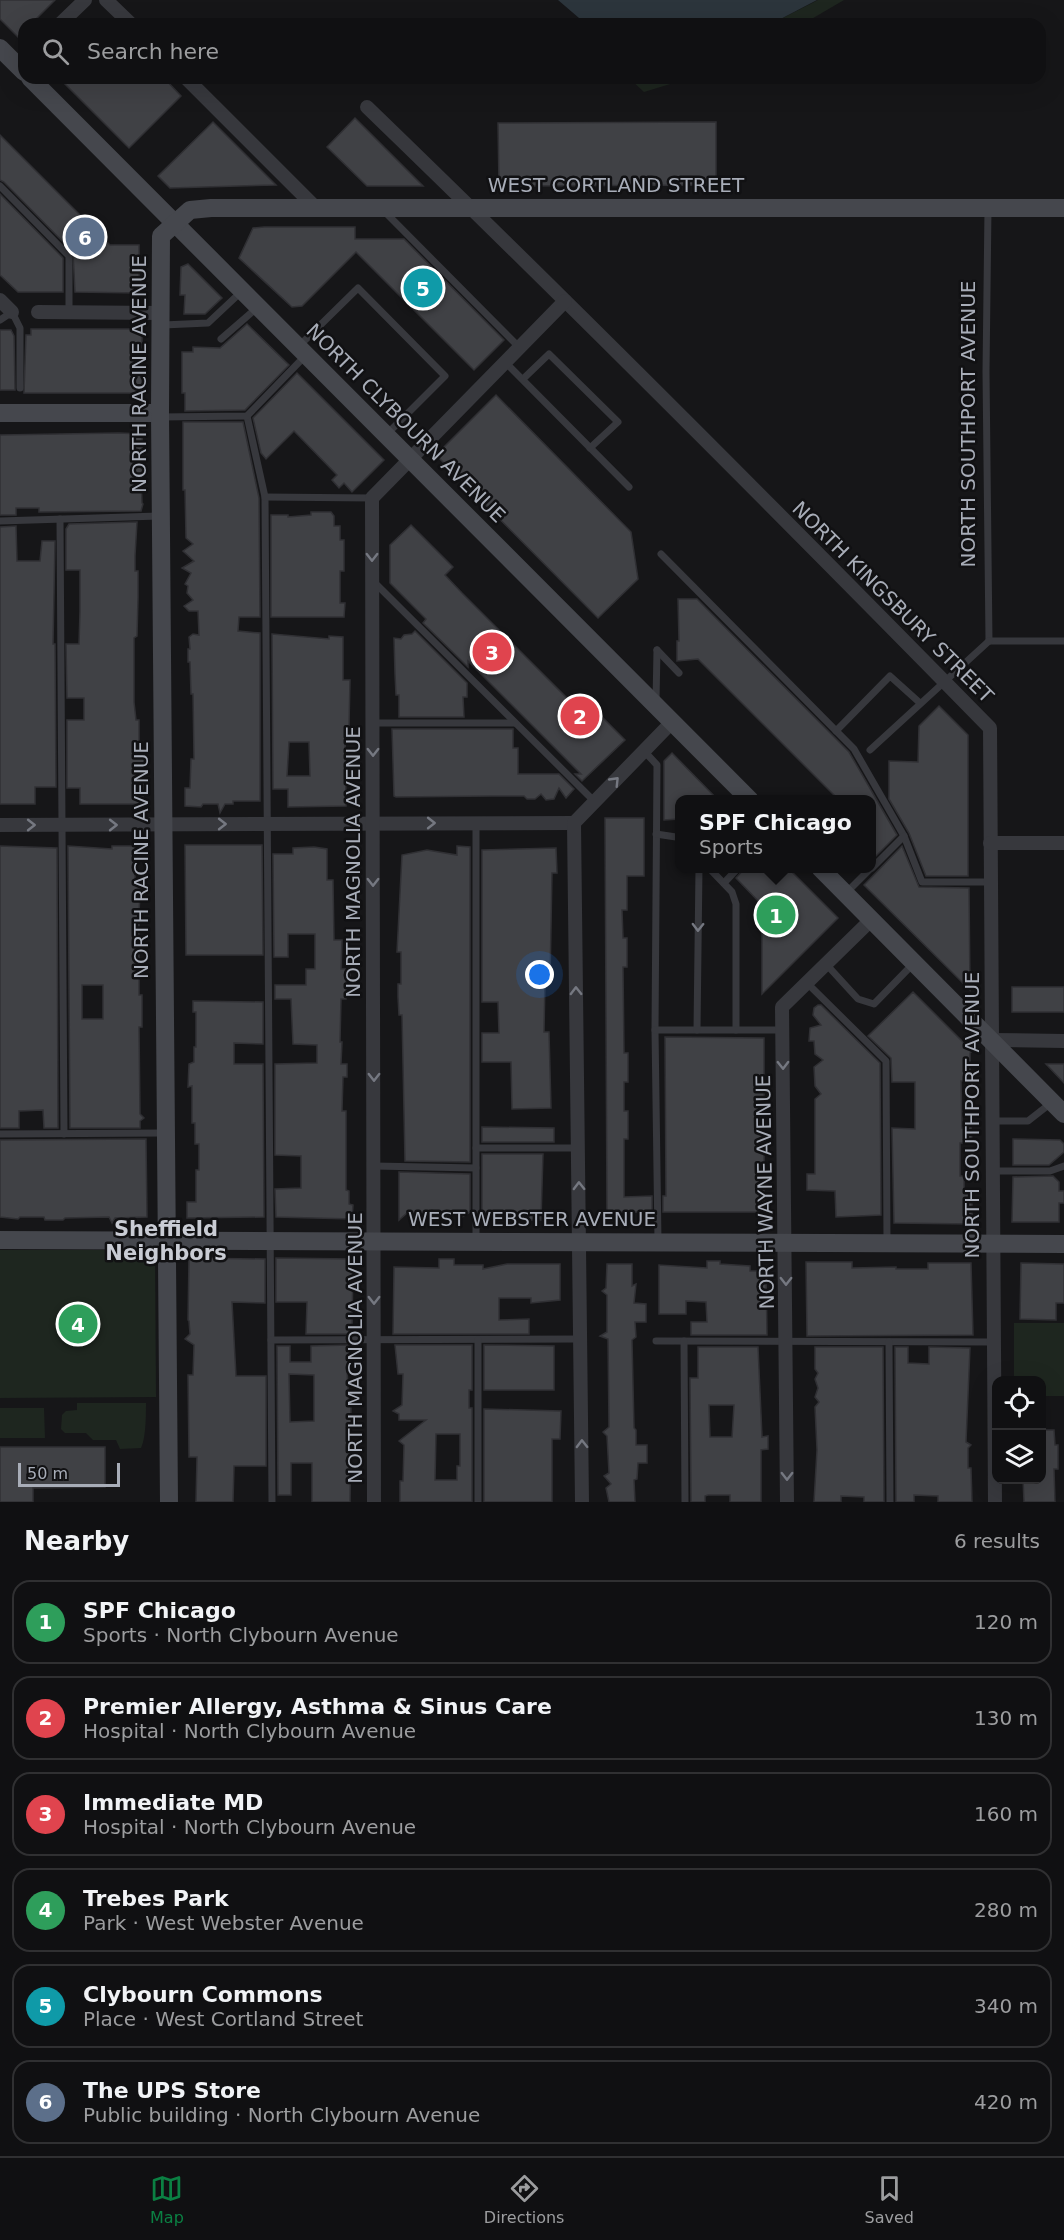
<!DOCTYPE html>
<html lang="en">
<head>
<meta charset="utf-8">
<style>
	body { margin:0; font-family:"DejaVu Sans",sans-serif; background:#19191b; color:#f1f3f6 }
	.controls { position:absolute; right:18px; bottom:18px; display:grid; overflow:hidden; border-radius:12px; box-shadow:0 6px 24px #0002 }
	.controls button { width:54px; height:54px; display:grid; place-items:center; padding:0; border:0; border-bottom:2px solid #303032; background:#101012; color:#f1f3f6; font:30px sans-serif }
	.scale { position:absolute; left:18px; bottom:15px; width:102px; box-sizing:border-box; padding-left:6px; border:3px solid #a8adb8; border-top:0; font-size:16px; line-height:21px; white-space:nowrap; color:#a8adb8; -webkit-text-stroke:4px #111113; paint-order:stroke }
	.you { position:absolute; left:540px; top:975px; width:21px; height:21px; margin:-15px; border:4px solid #fff; border-radius:50%; background:#1a73e8; box-shadow:0 0 0 9px #1a73e833 }
	.badge { display:grid; place-items:center; width:39px; height:39px; border-radius:50%; background:#0b8043; color:#fff; font-size:20px; font-weight:700 }
	.pin { position:absolute; translate:-50% -50%; border:3px solid #fff; box-shadow:0 2px 6px #0006 }
	.popup { position:absolute; left:675px; top:795px; width:201px; height:78px; box-sizing:border-box; display:grid; place-content:center; border-radius:12px; background:#101012; filter:drop-shadow(0 2px 4px #0005); font-size:20px; white-space:nowrap; color:#9c9d9f }
	.popup b { font-size:22px; color:#f1f3f6 }
	.popup::after { content:''; position:absolute; left:50%; top:100%; margin-left:-12px; border:12px solid transparent; border-top-color:#101012 }
	.list { margin:0; padding:0; list-style:none }
	h2 { display:flex; justify-content:space-between; align-items:center; height:78px; margin:0; padding:0 24px; font-size:26px }
	h2 small { font-size:20px; font-weight:400; color:#9c9d9f }
	.list li { display:grid; grid-template-columns:39px 1fr auto; gap:18px; align-items:center; box-sizing:border-box; height:84px; margin:0 12px 12px; padding:0 12px; border:2px solid #303032; border-radius:18px }
	.list b { display:block; font-size:22px; white-space:nowrap }
	.list p { margin:0; font-size:20px; white-space:nowrap; color:#9c9d9f }
	.list em { font-size:20px; font-style:normal; color:#9c9d9f }
	.icon { flex:none; width:33px; height:33px; fill:none; stroke:currentColor; stroke-width:2; stroke-linecap:round; stroke-linejoin:round }
	.map { position:relative; flex:none; width:1064px; height:1502px; overflow:hidden }
	.search { position:absolute; background:#101012; box-shadow:0 6px 24px #0002; left:18px; right:18px; top:18px; height:66px; display:flex; align-items:center; gap:15px; box-sizing:border-box; padding:0 21px; border-radius:18px; color:#9c9d9f; font-size:22px }
	.sheet { height:654px; background:#101012 }
	nav { display:flex; justify-content:space-around; align-items:center; box-sizing:border-box; height:84px; border-top:2px solid #303032; background:#101012; font-size:16px; color:#9c9d9f }
	nav a { display:grid; justify-items:center; gap:3px }
	nav .on { color:#0b8043 }
	.map>svg:first-child { display:block }
	.green { fill:#1e261f }
	.water { fill:#2c353c }
	.building { fill:#404145; stroke:#303034; stroke-width:1.5; fill-rule:evenodd }
	.lines { fill:none; stroke-linecap:round; stroke-linejoin:round }
	.lane { stroke:#37383d; stroke-width:7 }
	.street { stroke:#37383d; stroke-width:14 }
	.secondary { stroke:#45474d; stroke-width:18 }
	.oneway { stroke:#757881 }
	.labels { text-anchor:middle; stroke-width:5; stroke-linejoin:round; paint-order:stroke }
	.street-label { font-size:20px; fill:#a8adb8; stroke:#111113 }
	.neighbourhood-label { font-size:21px; font-weight:bold; fill:#c9ccd4; stroke:#111113 }
</style>
</head>
<body>
<div class="map">
<svg width="1064" height="1502" viewBox="0 0 1064 1502">
	<rect width="100%" height="100%" fill="#161618"/>
	<!-- green -->
	<g class="green">
		<path d="M818,0H844L803,24H771Z"/>
		<path d="M629,78H690L644,92Z"/>
		<path d="M0,1250H155L156,1397L0,1398Z"/>
		<path d="M1014,1323H1064V1396H1042V1380H1014Z"/>
		<path d="M77,1403H146C146,1415 146,1438 141,1448L120,1449L116,1440H93L86,1433H65L61,1429L62,1415L66,1411L77,1410Z"/>
		<path d="M0,1408H44L45,1438H0Z"/>
	</g>
	<!-- water -->
	<path class="water" d="M558,0H817L771,24H586Z"/>
	<!-- building -->
	<g class="building">
		<path d="M0,0H55L31,24H24V31L18,37L0,19Z"/>
		<path d="M59,78H164L181,96L129,148Z"/>
		<path d="M355,118L423,186H367L327,147Z"/>
		<path d="M213,122L276,185L170,188L158,176Z"/>
		<path d="M716,122V185L499,186L498,123Z"/>
		<path d="M0,135L110,245H139V293L75,292L73,252L4,182L0,180Z"/>
		<path d="M0,194L63,258V292H18L0,275Z"/>
		<path d="M264,227H355V239H404L504,340L474,370L356,252L302,306L292,307L239,258L253,228Z"/>
		<path d="M188,264L222,298L205,314H184L185,295H180L181,267Z"/>
		<path d="M247,324L289,365L245,410L185,411V393H182V352H193V347L220,348Z"/>
		<path d="M31,329H142V393H24L26,335H31Z"/>
		<path d="M0,330H11L14,336L15,390H0Z"/>
		<path d="M297,373L384,460L352,492L344,483L339,488L332,480L337,475L294,431L266,459L261,453L253,418Z"/>
		<path d="M496,395L631,532L638,579L598,618L436,455Z"/>
		<path d="M183,422H243L259,498L260,617H239L238,631L260,633V801H233V804H225L220,813L218,804H203L201,807L185,806V788H190L191,759H194L193,694H191L190,662H188V649H190L189,637L193,634L199,635L198,611H189L184,606L193,600L187,593L188,586L185,584L191,573L182,568L194,561L183,551L193,544L186,538L185,490H183Z"/>
		<path d="M119,433L142,434L143,477H141L142,503L143,504L141,511L39,512V508H16V515H0V435Z"/>
		<path d="M311,512H331L334,516V526H340V540H344V571H340V603H345L344,617H271V515H288V517L311,515Z"/>
		<path d="M137,522L135,556V571H138V598L137,636L134,638V702L136,720H139V754H144L143,804H80V788H67V720H84V698H67L66,644H79L80,611V570H66V529L69,524Z"/>
		<path d="M411,525L453,567L445,575L462,593L575,706L582,697L625,740L582,781L575,774H581L468,661V667L423,623L426,619L390,583V545Z"/>
		<path d="M16,526L17,561H40L42,541H55L53,644H55L56,787H35V804H0V527Z"/>
		<path d="M678,599H697L849,752L897,835L872,860V800H839L698,659L677,661V641H679Z"/>
		<path d="M415,631L467,683V697H463L464,717H399V695H396L395,674L394,638L401,639L404,635L412,634Z"/>
		<path d="M272,634L329,639V636L343,637V680H350L349,726H345L346,806L288,807V789H273ZM289,742H309L310,776H287Z"/>
		<path d="M939,706L968,735V876H926L909,833L889,799V761L918,762L919,726Z"/>
		<path d="M392,729H513V748H518V774H559L574,789L566,798L559,788L554,799L546,800L541,794L535,799H527L524,796H492L396,797L394,796Z"/>
		<path d="M672,753L718,800H680V819L664,820V761Z"/>
		<path d="M605,818H644V876H627V910H622L623,938H627V967H623L624,1053H628V1082H624V1111H628V1139H624V1197L652,1196V1212H607Z"/>
		<path d="M185,845H262L263,955H186Z"/>
		<path d="M0,846L57,848L58,1128H44L43,1110L19,1111V1128H0Z"/>
		<path d="M68,846L112,849V846H135V879H141L139,912L143,914L139,918V995H142V1027H139L140,1114L144,1118L140,1121V1128H70ZM82,985H103V1019H82Z"/>
		<path d="M457,846L470,847V1162L405,1161L402,1015H399L398,997V984H401V952H397L402,855L427,850L457,855Z"/>
		<path d="M902,846L919,887L969,888L970,990L864,885Z"/>
		<path d="M314,847L327,849V880H333L334,940H342L341,969H350V981H346V999H341L340,1042H342L341,1064H347V1077H343L342,1111H346V1190L349,1191V1204L353,1205L352,1219L276,1217L275,1189L301,1188V1156L275,1155V1064L317,1063V1045L293,1044L291,999H275V985H306V969H315V934H288V957H274L273,854H293V848Z"/>
		<path d="M556,848L557,873H552L550,980H545L544,1032H549L551,1108L512,1109L511,1062H482V1033H499L498,1002H482V850Z"/>
		<path d="M745,868H788L838,918L762,994V905L736,878Z"/>
		<rect x="1012" y="987" width="52" height="25"/>
		<path d="M913,992L966,1045L976,1048L970,1053V1081H961L962,1128H971L972,1143H960V1176H964V1193L972,1192V1224L894,1223L892,1128L915,1129V1082H892L891,1058L868,1036Z"/>
		<path d="M193,1001L263,1002V1044L234,1043V1064H263L264,1217L187,1218V1202H196V1170H199V1144H195V1123H192V1086L188,1087L189,1064L194,1062V1047H196V1012H193Z"/>
		<path d="M818,1005H821L880,1063L881,1215L836,1217L835,1191L807,1190V1174H815V1099L821,1094L815,1086L814,1067L823,1060L815,1054L814,1041H809L810,1028L821,1025L813,1015L814,1008Z"/>
		<path d="M665,1037L764,1038V1212H663V1196H666Z"/>
		<path d="M1046,1064H1064V1083Z"/>
		<path d="M482,1127L554,1128V1142H482Z"/>
		<path d="M146,1139L147,1217L115,1218L112,1223L109,1217L65,1218L63,1220H45L44,1217H20L18,1219L0,1217V1140Z"/>
		<path d="M1013,1139L1060,1140L1064,1144V1152L1049,1165H1013Z"/>
		<path d="M482,1154H543L541,1220H528V1213L482,1212Z"/>
		<path d="M399,1172L470,1174V1212L462,1217L458,1213H447L443,1216L432,1210L421,1217L418,1213H407L399,1220Z"/>
		<path d="M1053,1176L1059,1182V1191H1064V1203H1059V1222H1012L1013,1177Z"/>
		<path d="M189,1258L265,1259V1303L232,1302L236,1376H266V1466H234L233,1502H196L197,1457H189L188,1375H193L194,1345L185,1339L190,1334L189,1321L188,1320Z"/>
		<path d="M276,1258L353,1259L352,1334H306L307,1302H276Z"/>
		<path d="M439,1259H454V1265H483V1269L507,1264H560V1300L531,1303V1298H499V1320L529,1319V1334H393L394,1267L439,1268Z"/>
		<path d="M707,1261H720V1264L750,1266V1271H766L767,1335H691V1322H707L706,1302L686,1301V1314H659V1265L707,1268Z"/>
		<path d="M806,1262H852V1268L896,1267V1269H928V1263H971L973,1335L807,1336Z"/>
		<path d="M1021,1263L1064,1264V1303H1056V1320L1020,1319Z"/>
		<path d="M607,1264H632V1286L636,1284L634,1303L646,1304V1322H635L636,1337L632,1340L634,1428L636,1430V1445H647V1463H638L637,1479L634,1480L635,1502H609L606,1488L611,1484L604,1476L609,1473L607,1436L603,1432L609,1427L608,1339L600,1336L607,1332V1295L602,1291L606,1288Z"/>
		<path d="M350,1345L349,1368L347,1370L349,1406H351L350,1502H312V1463H291V1495H278L277,1346H290V1362H311V1346ZM289,1374L314,1375V1421L290,1422Z"/>
		<path d="M395,1345H472V1390H469V1408H472V1502H400V1481H403L404,1445L399,1441L426,1420H399V1414L393,1411L402,1405L403,1374H398ZM436,1434H460V1466H457V1480H435Z"/>
		<path d="M484,1345L554,1346V1390H484Z"/>
		<path d="M698,1347H758L762,1437L768,1436V1449L761,1450V1502H730V1495H708L705,1496V1502H691L690,1378H698ZM709,1405H734L732,1437H710Z"/>
		<path d="M815,1347H883L884,1502H864V1497L841,1496V1502H814L817,1450L815,1407L819,1402L815,1397L818,1388L815,1379L818,1373L815,1369Z"/>
		<path d="M895,1347H908V1363L929,1364V1347L970,1348L966,1442L971,1445L968,1448V1468H971L972,1502H938V1496L914,1495V1502H896Z"/>
		<path d="M484,1409L561,1411L560,1439H552V1502H484Z"/>
		<path d="M1041,1430H1054L1055,1445H1058V1469H1054L1055,1502H1024L1023,1479H1041Z"/>
		<path d="M0,1447H105V1487L33,1488V1502H0Z"/>
	</g>
	<g class="lines">
		<!-- lane -->
		<g class="lane">
			<path d="M0,186L69,256V313"/>
			<path d="M988,209L986,372L989,641"/>
			<path d="M384,211L519,347"/>
			<path d="M0,320L12,312L20,328V388"/>
			<path d="M163,325L208,323L241,292"/>
			<path d="M221,339L258,307"/>
			<path d="M300,345L358,288L445,376L386,435"/>
			<path d="M505,362L629,487"/>
			<path d="M523,379L549,354L618,422L590,448"/>
			<path d="M247,416L265,497L272,1502"/>
			<path d="M160,417L247,416L306,355"/>
			<path d="M265,497L372,498"/>
			<path d="M60,519L64,1134"/>
			<path d="M0,521L159,516"/>
			<path d="M661,554L854,749L904,836L922,882H990"/>
			<path d="M374,582L595,802"/>
			<path d="M989,641H1064"/>
			<path d="M657,650L679,673"/>
			<path d="M656,701L657,650"/>
			<path d="M373,723H515"/>
			<path d="M836,731L890,676L920,703"/>
			<path d="M870,750L989,641"/>
			<path d="M644,751L657,765L655,1030L658,1241"/>
			<path d="M656,834L676,837L680,840"/>
			<path d="M709,868L732,892L736,904V1030"/>
			<path d="M872,868L904,836"/>
			<path d="M724,883L738,868"/>
			<path d="M847,892L871,868"/>
			<path d="M826,964L858,999L874,1004L913,964"/>
			<path d="M807,983L886,1061L887,1243"/>
			<path d="M655,1030H782"/>
			<path d="M697,1030L699,868"/>
			<path d="M991,1121H1028L1051,1103"/>
			<path d="M0,1134L164,1133"/>
			<path d="M476,1148H578"/>
			<path d="M374,1166L476,1168"/>
			<path d="M993,1171H1050L1064,1166"/>
			<path d="M476,1241V823"/>
			<path d="M271,1340L580,1339"/>
			<path d="M478,1340V1502"/>
			<path d="M656,1341L993,1342"/>
			<path d="M684,1341L685,1502"/>
			<path d="M889,1342L890,1502"/>
		</g>
		<!-- street -->
		<g class="street">
			<path d="M106,0L131,24"/>
			<path d="M60,24L85,0"/>
			<path d="M186,78L315,207"/>
			<path d="M367,107C578,311 785,519 990,728L995,1502"/>
			<path d="M0,300L12,312"/>
			<path d="M38,312L160,313"/>
			<path d="M0,825L574,823"/>
			<path d="M990,843H1064"/>
			<path d="M991,1040L1064,1041"/>
			<path d="M374,1502L372,498L565,301"/>
			<path d="M582,1502L574,823L672,722"/>
			<path d="M787,1502L782,1007L872,919"/>
		</g>
		<!-- secondary -->
		<g class="secondary">
			<path d="M0,48L24,72"/>
			<path d="M30,78L750,800"/>
			<path d="M0,413H160"/>
			<path d="M820,868L1064,1114"/>
			<path d="M0,1240L1064,1244"/>
			<path d="M169,1502L160,413L161,236L190,210L211,208H1064"/>
		</g>
	</g>
	<!-- one-way arrows -->
	<defs><path id="oneway-chevron" d="M-2-3.5L2.5 0L-2 3.5" fill="none" stroke-width="1.6" stroke-linecap="round" stroke-linejoin="round" transform="scale(1.5)"/></defs>
	<g class="oneway">
		<use href="#oneway-chevron" transform="translate(372 557) rotate(90)"/>
		<use href="#oneway-chevron" transform="translate(373 752) rotate(90)"/>
		<use href="#oneway-chevron" transform="translate(615 781) rotate(-46)"/>
		<use href="#oneway-chevron" transform="translate(431 823)"/>
		<use href="#oneway-chevron" transform="translate(222 824)"/>
		<use href="#oneway-chevron" transform="translate(31 825)"/>
		<use href="#oneway-chevron" transform="translate(113 825)"/>
		<use href="#oneway-chevron" transform="translate(373 882) rotate(90)"/>
		<use href="#oneway-chevron" transform="translate(698 927) rotate(91)"/>
		<use href="#oneway-chevron" transform="translate(576 991) rotate(-91)"/>
		<use href="#oneway-chevron" transform="translate(783 1065) rotate(89)"/>
		<use href="#oneway-chevron" transform="translate(374 1077) rotate(90)"/>
		<use href="#oneway-chevron" transform="translate(579 1186) rotate(-91)"/>
		<use href="#oneway-chevron" transform="translate(786 1281) rotate(90)"/>
		<use href="#oneway-chevron" transform="translate(374 1300) rotate(90)"/>
		<use href="#oneway-chevron" transform="translate(582 1444) rotate(-91)"/>
		<use href="#oneway-chevron" transform="translate(787 1476) rotate(90)"/>
	</g>
	<g class="labels">
		<!-- street labels -->
		<g class="street-label">
			<text x="616" y="192">WEST CORTLAND STREET</text>
			<text transform="translate(139 374) rotate(-90)" y="7">NORTH RACINE AVENUE</text>
			<text transform="translate(406 423) rotate(45)" y="7">NORTH CLYBOURN AVENUE</text>
			<text transform="translate(968 424) rotate(-90)" y="7">NORTH SOUTHPORT AVENUE</text>
			<text transform="translate(893 602) rotate(45)" y="7">NORTH KINGSBURY STREET</text>
			<text transform="translate(141 860) rotate(-90)" y="7">NORTH RACINE AVENUE</text>
			<text transform="translate(353 862) rotate(-90)" y="7">NORTH MAGNOLIA AVENUE</text>
			<text transform="translate(972 1115) rotate(-90)" y="7">NORTH SOUTHPORT AVENUE</text>
			<text transform="translate(765 1192) rotate(-91)" y="7">NORTH WAYNE AVENUE</text>
			<text x="532" y="1226">WEST WEBSTER AVENUE</text>
			<text transform="translate(355 1348) rotate(-90)" y="7">NORTH MAGNOLIA AVENUE</text>
		</g>
		<!-- neighbourhood labels -->
		<g class="neighbourhood-label">
			<text x="166" y="1236">Sheffield<tspan x="166" dy="24">Neighbors</tspan></text>
		</g>
	</g>
</svg>
<div class="controls">
<button><svg class="icon" aria-label="locate" viewBox="0 0 24 24"><circle cx="12" cy="12" r="6"/><path d="M12 2v4M12 18v4M2 12h4M18 12h4"/></svg></button>
<button><svg class="icon" aria-label="layers" viewBox="0 0 24 24"><path d="M12 4l9 5-9 5-9-5zM3 14l9 5 9-5"/></svg></button>
</div>
<div class="scale">50 m</div>
<div class="you"></div>
<div class="pin badge" style="left:776px;top:915px;background:#2e9e5b">1</div>
<div class="popup"><b>SPF Chicago</b>Sports</div>
<div class="pin badge" style="left:580px;top:716px;background:#e0444e">2</div>
<div class="pin badge" style="left:492px;top:652px;background:#e0444e">3</div>
<div class="pin badge" style="left:78px;top:1324px;background:#2e9e5b">4</div>
<div class="pin badge" style="left:423px;top:288px;background:#0f9aa8">5</div>
<div class="pin badge" style="left:85px;top:237px;background:#5c6f8a">6</div>
<div class="search"><svg class="icon" aria-label="search" viewBox="0 0 24 24"><circle cx="10" cy="10" r="6"/><path d="M15 15l6 6"/></svg>Search here</div>
</div>
<section class="sheet">
<h2>Nearby<small>6 results</small></h2>
<ul class="list">
<li><span class="badge" style="background:#2e9e5b">1</span><div><b>SPF Chicago</b><p>Sports · North Clybourn Avenue</p></div><em>120 m</em></li>
<li><span class="badge" style="background:#e0444e">2</span><div><b>Premier Allergy, Asthma &amp; Sinus Care</b><p>Hospital · North Clybourn Avenue</p></div><em>130 m</em></li>
<li><span class="badge" style="background:#e0444e">3</span><div><b>Immediate MD</b><p>Hospital · North Clybourn Avenue</p></div><em>160 m</em></li>
<li><span class="badge" style="background:#2e9e5b">4</span><div><b>Trebes Park</b><p>Park · West Webster Avenue</p></div><em>280 m</em></li>
<li><span class="badge" style="background:#0f9aa8">5</span><div><b>Clybourn Commons</b><p>Place · West Cortland Street</p></div><em>340 m</em></li>
<li><span class="badge" style="background:#5c6f8a">6</span><div><b>The UPS Store</b><p>Public building · North Clybourn Avenue</p></div><em>420 m</em></li>
</ul>
</section>
<nav>
<a class="on"><svg class="icon" aria-label="map" viewBox="0 0 24 24"><path d="M3 6l6-2 6 2 6-2v14l-6 2-6-2-6 2zM9 4v14M15 6v14"/></svg>Map</a>
<a><svg class="icon" aria-label="directions" viewBox="0 0 24 24"><path d="M12 3l9 9-9 9-9-9zM9 14v-3h6M13 9l2 2-2 2"/></svg>Directions</a>
<a><svg class="icon" aria-label="saved" viewBox="0 0 24 24"><path d="M7 4h10v16l-5-4-5 4z"/></svg>Saved</a>
</nav>
</body>
</html>
